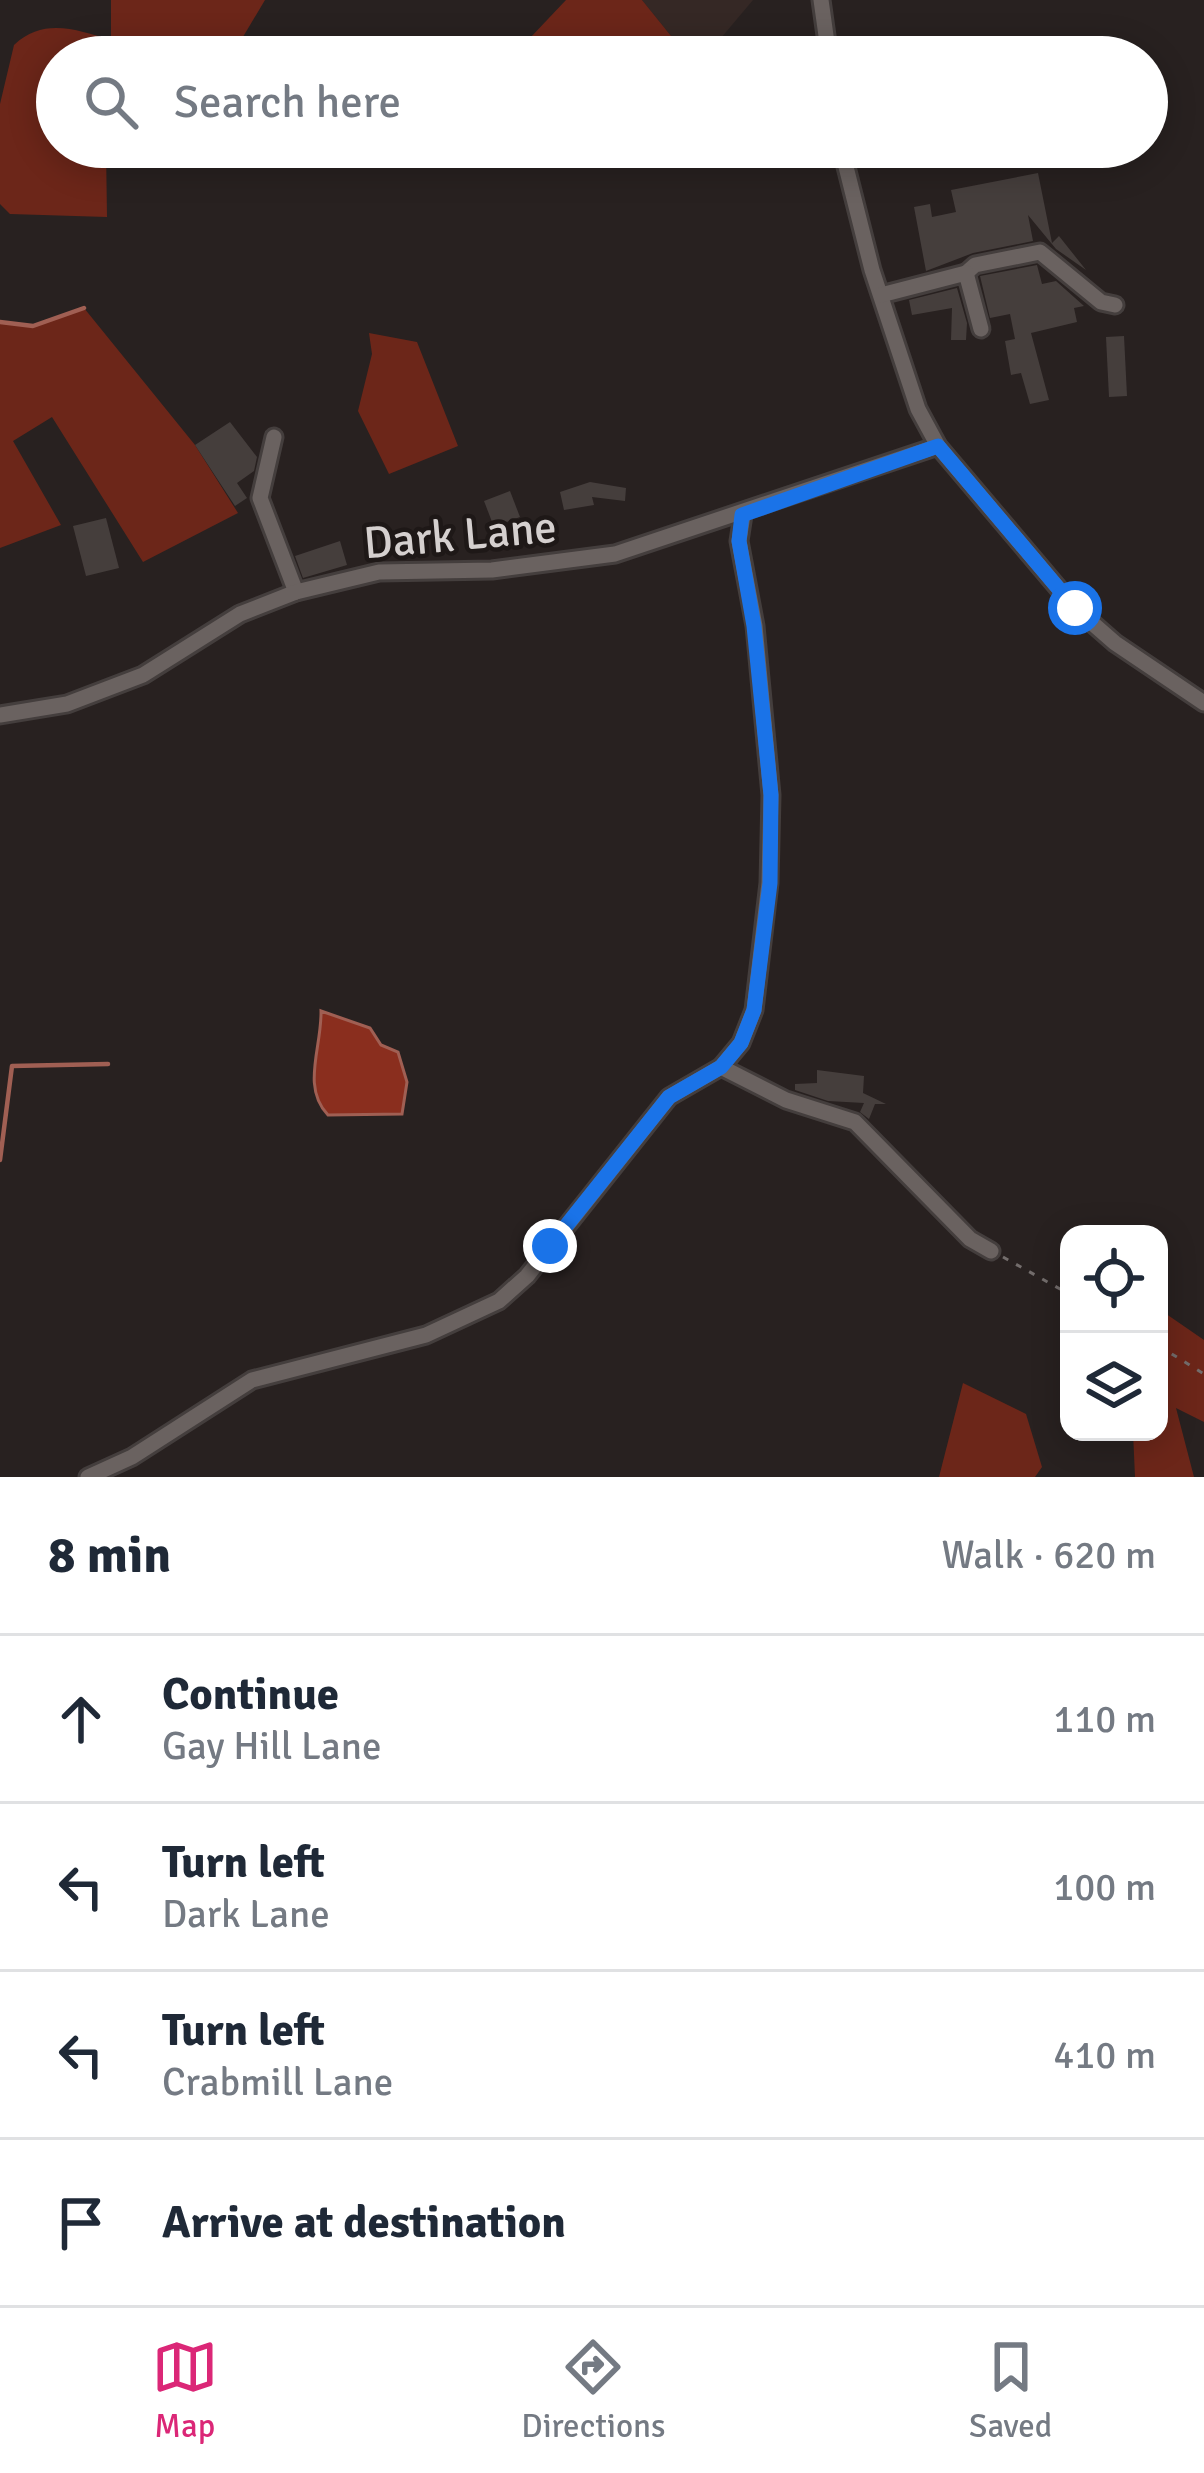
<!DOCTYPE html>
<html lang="en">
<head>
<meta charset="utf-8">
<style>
	body { margin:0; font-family:Signika,sans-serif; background:#f6f6f7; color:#1f2937 }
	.controls { position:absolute; right:36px; bottom:36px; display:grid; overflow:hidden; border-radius:24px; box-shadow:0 6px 30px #0003 }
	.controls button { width:108px; height:108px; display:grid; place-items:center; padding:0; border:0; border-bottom:3px solid #e0e1e3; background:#fff; color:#1f2937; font:60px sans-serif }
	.stop { position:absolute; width:36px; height:36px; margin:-27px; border:9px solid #1a73e8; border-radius:50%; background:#fff }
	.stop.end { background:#1a73e8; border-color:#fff; box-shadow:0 3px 12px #0008 }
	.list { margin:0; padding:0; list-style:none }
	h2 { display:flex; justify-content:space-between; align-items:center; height:156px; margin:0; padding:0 48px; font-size:51px }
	h2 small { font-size:39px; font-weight:400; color:#747a83 }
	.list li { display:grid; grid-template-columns:78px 1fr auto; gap:36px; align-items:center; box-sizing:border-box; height:168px; padding:0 48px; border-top:3px solid #e0e1e3 }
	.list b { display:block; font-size:45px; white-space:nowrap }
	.list p { margin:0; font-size:39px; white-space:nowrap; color:#747a83 }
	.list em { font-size:39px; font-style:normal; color:#747a83 }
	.icon { flex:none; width:66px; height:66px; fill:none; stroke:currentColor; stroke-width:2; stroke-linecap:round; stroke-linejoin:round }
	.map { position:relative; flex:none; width:1204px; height:1477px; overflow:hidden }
	.search { position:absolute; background:#fff; box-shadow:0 6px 30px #0003; left:36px; right:36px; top:36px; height:132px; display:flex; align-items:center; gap:30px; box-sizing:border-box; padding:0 42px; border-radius:66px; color:#747a83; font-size:45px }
	.sheet { height:828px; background:#fff }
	nav { display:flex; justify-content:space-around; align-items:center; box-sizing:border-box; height:168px; border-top:3px solid #e0e1e3; background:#fff; font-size:33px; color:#747a83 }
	nav a { display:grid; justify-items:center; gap:6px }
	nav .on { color:#db2777 }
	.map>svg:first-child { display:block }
	.built { fill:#352825 }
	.green { fill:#6c2619 }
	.water { fill:#8a2e1e; stroke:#a05f53; stroke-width:3 }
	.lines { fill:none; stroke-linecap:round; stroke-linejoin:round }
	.stream { stroke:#a05f53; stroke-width:4.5 }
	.building { fill:#453e3c }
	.minor-casing { stroke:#443e3d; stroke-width:21 }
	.path { stroke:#736d6c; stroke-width:3; stroke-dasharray:6 9; stroke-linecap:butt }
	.minor { stroke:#6a6260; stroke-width:15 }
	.route { stroke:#1a73e8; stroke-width:15 }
	.labels { text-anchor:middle; stroke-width:9; stroke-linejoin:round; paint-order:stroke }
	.street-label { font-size:45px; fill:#d5d0cf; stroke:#1e1817 }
</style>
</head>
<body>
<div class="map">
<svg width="1204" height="1477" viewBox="0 0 1204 1477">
	<rect width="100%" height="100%" fill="#282120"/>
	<!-- built -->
	<path class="built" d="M642,0H753L705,57H688Z"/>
	<!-- green -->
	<g class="green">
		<path d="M111,0H265L231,57H141L113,41L111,57H57V147H106L107,217L10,214L0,204V104L14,45C44,17 77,30 111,40Z"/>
		<path d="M566,0H642L688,57H512Z"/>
		<path d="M84,308L195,445L238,513L143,562L52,417L13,441L61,525L0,548V322L33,326Z"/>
		<path d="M369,333L417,342L458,446L389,474L358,411L372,354Z"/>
		<path d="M1159,1309L1204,1340V1422L1176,1408L1194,1477H1135L1133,1432H1159Z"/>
		<path d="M963,1383L1026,1414L1042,1467L1035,1477H939Z"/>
	</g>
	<!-- water -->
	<path class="water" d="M321,1011L370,1028L381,1045L398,1052L407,1082L402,1114L328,1115C301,1087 322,1047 321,1011Z"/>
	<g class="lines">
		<!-- stream -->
		<g class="stream">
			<path d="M0,322L33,326L84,308"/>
			<path d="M0,1160L12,1066L108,1064"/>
		</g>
	</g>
	<!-- building -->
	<g class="building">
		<path d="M1038,173L1052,243L1059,236L1086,270L1056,249L1028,215L1033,241L973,253L926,271L914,207L930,204L932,217L956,212L951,190Z"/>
		<path d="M1037,265L1042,284L1056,281L1084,306L1074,308L1077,322L1031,333L1049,400L1030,404L1021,373L1011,375L1005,341L1015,339L1010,314L990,318L980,276Z"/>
		<path d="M957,288L967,323L966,340H951L952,308L912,315L909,300Z"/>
		<path d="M1124,336L1127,396L1109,397L1106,337Z"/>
		<path d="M230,422L257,457L254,471L237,483L247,498L235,506L195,445Z"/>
		<path d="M590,482L626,488L625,501L592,497L594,505L564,510L560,492Z"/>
		<path d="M510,491L520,517L494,527L484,501Z"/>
		<path d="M106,518L119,568L86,576L73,526Z"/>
		<path d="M340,541L347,565L303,578L295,556Z"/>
		<path d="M817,1070L864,1076L863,1093L886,1104H875L869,1119L860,1112L864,1103L828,1101L795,1090V1084L817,1083Z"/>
	</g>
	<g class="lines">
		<!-- minor casing -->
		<g class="minor-casing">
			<g id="minor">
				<path d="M821,0L829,57"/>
				<path d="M841,147L872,270L918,409L938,446L1075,608L1115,643L1204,703"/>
				<path d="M966,273L975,265L1040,252L1101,302L1115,305"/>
				<path d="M881,295L966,273L981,329"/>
				<path d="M274,437L260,498L296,592"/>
				<path d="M0,715L67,704L143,675L240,614L296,592L379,572L492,570L615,554L938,446"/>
				<path d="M721,1067L786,1100L855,1122L970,1239L991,1251"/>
				<path d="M88,1477L132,1457L252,1380L426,1335L499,1301L527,1276L669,1097L721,1067L741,1043L754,1010L769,883L771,795L755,626L739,541L743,515"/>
			</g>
		</g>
		<!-- path -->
		<g class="path">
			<path d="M1003,1257L1069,1294"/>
			<path d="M1159,1346L1204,1374"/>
		</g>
		<!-- minor -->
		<use href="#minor" class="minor"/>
	</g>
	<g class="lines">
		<!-- route -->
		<path class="route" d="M550,1246L669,1097L721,1067L741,1043L754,1010L770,883L771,795L754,626L739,541L742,515L938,446L1075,608"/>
	</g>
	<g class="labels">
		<!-- street labels -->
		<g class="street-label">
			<text transform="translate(460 534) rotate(-5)" y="16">Dark Lane</text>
		</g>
	</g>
</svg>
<div class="controls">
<button><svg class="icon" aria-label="locate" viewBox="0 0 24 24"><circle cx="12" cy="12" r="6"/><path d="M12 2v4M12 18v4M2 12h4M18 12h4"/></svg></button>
<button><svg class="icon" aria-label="layers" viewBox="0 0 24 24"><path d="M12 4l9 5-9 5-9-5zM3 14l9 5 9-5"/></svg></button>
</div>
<div class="stop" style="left:1075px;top:608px"></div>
<div class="stop end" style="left:550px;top:1246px"></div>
<div class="search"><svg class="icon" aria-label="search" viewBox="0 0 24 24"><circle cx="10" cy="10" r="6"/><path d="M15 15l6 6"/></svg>Search here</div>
</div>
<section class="sheet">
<h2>8 min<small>Walk · 620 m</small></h2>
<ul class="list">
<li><svg class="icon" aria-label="ahead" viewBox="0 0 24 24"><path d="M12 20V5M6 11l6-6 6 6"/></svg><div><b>Continue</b><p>Gay Hill Lane</p></div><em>110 m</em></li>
<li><svg class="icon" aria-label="left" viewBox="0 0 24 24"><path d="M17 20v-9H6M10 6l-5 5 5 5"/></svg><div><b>Turn left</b><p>Dark Lane</p></div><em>100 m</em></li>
<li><svg class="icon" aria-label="left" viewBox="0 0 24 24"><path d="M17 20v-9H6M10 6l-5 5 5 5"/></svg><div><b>Turn left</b><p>Crabmill Lane</p></div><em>410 m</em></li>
<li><svg class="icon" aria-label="arrive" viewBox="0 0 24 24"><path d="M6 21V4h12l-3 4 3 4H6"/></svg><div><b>Arrive at destination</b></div></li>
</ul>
</section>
<nav>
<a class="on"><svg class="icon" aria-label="map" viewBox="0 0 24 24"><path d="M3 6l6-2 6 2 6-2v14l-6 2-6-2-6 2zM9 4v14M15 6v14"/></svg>Map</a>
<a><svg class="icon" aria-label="directions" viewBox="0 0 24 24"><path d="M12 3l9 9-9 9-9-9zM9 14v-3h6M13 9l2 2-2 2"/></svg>Directions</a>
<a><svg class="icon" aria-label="saved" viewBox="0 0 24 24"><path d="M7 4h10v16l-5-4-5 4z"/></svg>Saved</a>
</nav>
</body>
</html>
